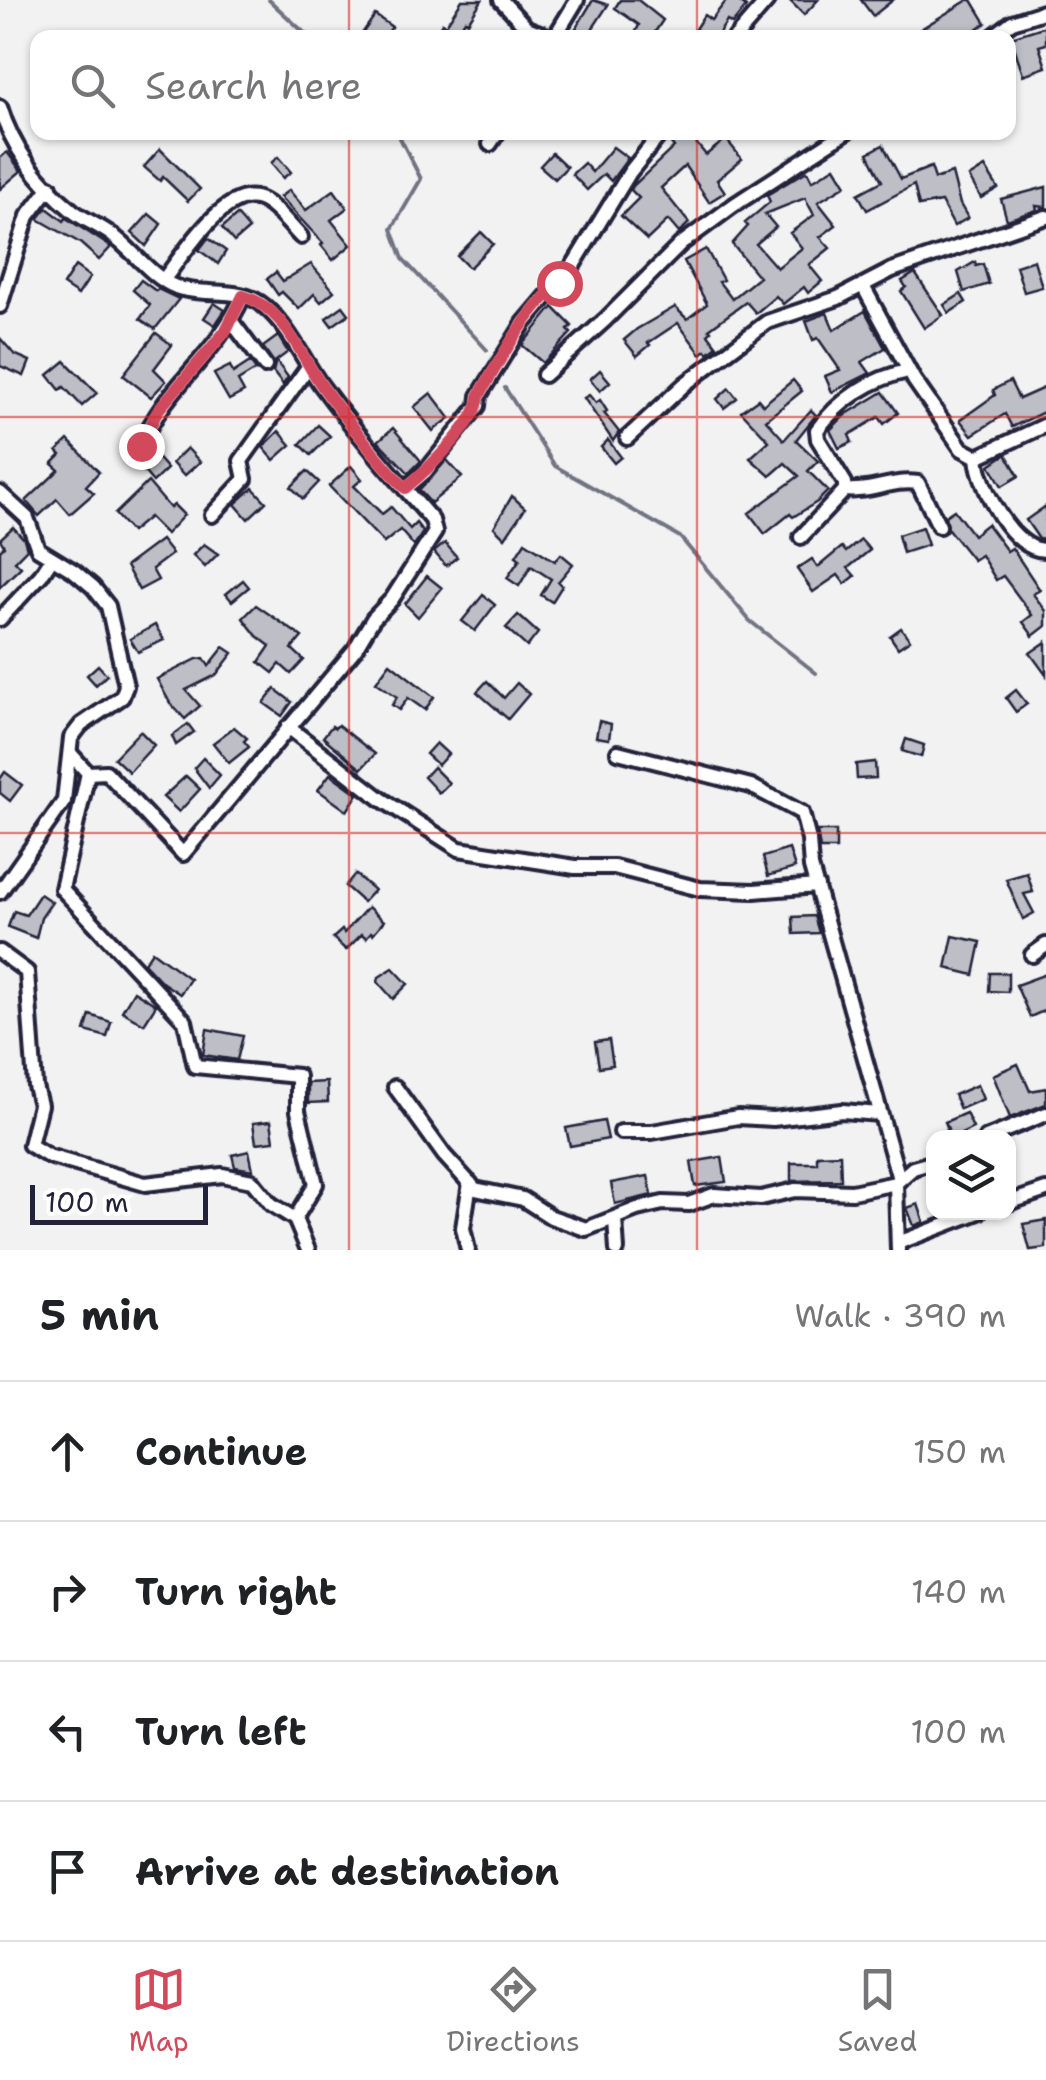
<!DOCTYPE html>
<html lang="en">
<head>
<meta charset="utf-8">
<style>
	body { margin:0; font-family:"Shantell Sans",sans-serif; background:#f2f2f2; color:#202124 }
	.controls { position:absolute; right:30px; bottom:30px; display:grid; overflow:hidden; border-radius:20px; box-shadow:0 2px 8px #0004 }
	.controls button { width:90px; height:90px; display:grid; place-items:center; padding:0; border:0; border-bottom:2px solid #e0e0e0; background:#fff; color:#202124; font:50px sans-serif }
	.scale { position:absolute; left:30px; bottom:25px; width:178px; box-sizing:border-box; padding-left:10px; border:5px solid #22223b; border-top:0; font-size:28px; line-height:35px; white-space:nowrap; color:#22223b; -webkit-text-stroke:8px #fff; paint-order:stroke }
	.stop { position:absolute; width:30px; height:30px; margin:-22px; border:8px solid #d1495b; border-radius:50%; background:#fff }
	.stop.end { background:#d1495b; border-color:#fff; box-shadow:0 2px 10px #0008 }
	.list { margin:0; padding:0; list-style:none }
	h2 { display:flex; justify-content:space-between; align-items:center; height:130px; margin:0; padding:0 40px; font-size:42px }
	h2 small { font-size:32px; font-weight:400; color:#757577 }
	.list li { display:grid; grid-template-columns:65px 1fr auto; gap:30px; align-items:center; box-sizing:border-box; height:140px; padding:0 40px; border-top:2px solid #e0e0e0 }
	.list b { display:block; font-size:38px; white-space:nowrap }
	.list em { font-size:32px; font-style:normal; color:#757577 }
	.icon { flex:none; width:55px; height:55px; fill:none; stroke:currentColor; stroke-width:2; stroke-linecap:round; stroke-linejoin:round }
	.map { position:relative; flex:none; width:1046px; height:1250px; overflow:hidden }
	.search { position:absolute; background:#fff; box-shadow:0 2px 8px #0004; left:30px; right:30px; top:30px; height:110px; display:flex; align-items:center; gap:25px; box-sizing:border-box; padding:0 35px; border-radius:20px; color:#757577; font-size:38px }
	.sheet { height:690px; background:#fff }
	nav { display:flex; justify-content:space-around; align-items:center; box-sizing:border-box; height:140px; border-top:2px solid #e0e0e0; background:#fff; font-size:28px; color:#757577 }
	nav a { display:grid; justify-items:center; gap:5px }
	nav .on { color:#d1495b }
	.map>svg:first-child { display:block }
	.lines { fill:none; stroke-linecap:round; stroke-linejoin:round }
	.stream { stroke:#727282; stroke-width:4 }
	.building { fill:#bebec6; stroke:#22223b; stroke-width:2.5; fill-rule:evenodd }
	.minor-casing { stroke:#22223b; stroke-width:20 }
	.minor { stroke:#fff; stroke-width:12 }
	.route { stroke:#d1495b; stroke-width:12 }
	.grid { fill:none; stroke:#d62828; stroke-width:2.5; stroke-opacity:0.55 }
</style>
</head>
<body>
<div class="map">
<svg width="1046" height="1250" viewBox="0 0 1046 1250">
	<rect width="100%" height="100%" fill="#f2f2f3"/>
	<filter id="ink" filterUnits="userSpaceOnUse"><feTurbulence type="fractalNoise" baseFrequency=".01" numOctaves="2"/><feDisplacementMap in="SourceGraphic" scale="20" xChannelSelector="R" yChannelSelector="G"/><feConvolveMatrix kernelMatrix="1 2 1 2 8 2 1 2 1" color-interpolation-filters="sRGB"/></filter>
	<g filter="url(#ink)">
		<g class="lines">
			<!-- stream -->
			<g class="stream">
				<path d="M269,0L310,38"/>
				<path d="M397,132L421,179L392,229L403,259L487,350"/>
				<path d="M505,388L555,466L680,537L750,621L816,673"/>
			</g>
		</g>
		<!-- building -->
		<g class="building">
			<path d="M462,0H482L468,22L465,20L452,38H432L442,23L445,26Z"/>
			<path d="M593,0L608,5L589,34L596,38H570Z"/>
			<path d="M620,0H638L663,20L651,38H633L639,25L615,8Z"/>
			<path d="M727,0H737L746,7L732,24L727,21L716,38H708L695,29L704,15L711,20Z"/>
			<path d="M789,0H818L804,15Z"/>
			<path d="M861,0H893L873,16Z"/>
			<path d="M968,0H972L986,23L963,38H920L916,32Z"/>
			<path d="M375,15L392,27L389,31L398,38H359Z"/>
			<path d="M1046,26V44L1039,46L1046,67L1023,75L1011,37Z"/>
			<path d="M681,132H687L706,155L726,139L742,159L717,180L725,192L709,202L685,166L661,188L689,223L679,233L668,220L647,240L621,216L639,198L631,190L633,186L674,147L670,142Z"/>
			<path d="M883,145L901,179L931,167L935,179L952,173L960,204L968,218L954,226L941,202L919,206L914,185L867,210L858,194L882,181L868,153Z"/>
			<path d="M613,147L628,158L611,181L604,174L587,190L572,174L584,163L592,172Z"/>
			<path d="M160,149L200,189L188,201L163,177L160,181L144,167Z"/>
			<path d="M7,152L21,171L0,189V158Z"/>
			<path d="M552,153L567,167L555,179L540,166Z"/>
			<path d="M278,157L291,172L283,178L271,163Z"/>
			<path d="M835,167L846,185L818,202L836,225L820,237L830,248L809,265L822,281L808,293L804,287L783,304L776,296L756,313L746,302L709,329L711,331L708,334L717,346L708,353L706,350L701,354L678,323L648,343L650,345L637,356L624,340L637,329L675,307L687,319L707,304L684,261L706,249L723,280L719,282L732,299L759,277L732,244L748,226L745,223L770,202L767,195L785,184L807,171L812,181ZM805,198L814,215L790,233L802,248L777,268L756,244L776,227L765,214Z"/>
			<path d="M985,167L998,188L981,198L969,177Z"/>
			<path d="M1046,187V207L1036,206L1037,210L1007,220L1001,199Z"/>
			<path d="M289,190L306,210L334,190L347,208L331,220L351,245L333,260L321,245L323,243L280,197Z"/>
			<path d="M47,208L64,221L66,218L111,247L99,260L80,243L38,219Z"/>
			<path d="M149,214L161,224L146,246L132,233Z"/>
			<path d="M237,215L249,229L234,242L222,228Z"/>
			<path d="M481,232L493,244L469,268L457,256Z"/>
			<path d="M208,238L226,251L218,264L199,250Z"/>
			<path d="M1034,260L1042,287L1024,292L1016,266Z"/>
			<path d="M975,262L976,266L983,264L989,284L964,292L958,272Z"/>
			<path d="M311,264L334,291L321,302L314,294L299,309L282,292L278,295L267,279L276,272L283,281Z"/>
			<path d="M75,266L90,277L78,295L63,285Z"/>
			<path d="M915,273L943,315L924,328L901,291L906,287L902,281Z"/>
			<path d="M141,280L156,291L158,289L179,299L155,329L140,319L150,305L133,290Z"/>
			<path d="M961,294L966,302L949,313L944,305Z"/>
			<path d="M214,303L225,310L215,325L204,318Z"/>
			<path d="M343,306L349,314L332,326L326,318Z"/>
			<path d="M553,307L572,326L568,330L571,333L543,363L522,345Z"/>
			<path d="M865,311L885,348L862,362L870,373L832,392L825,376L840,370L818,338L813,340L806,321L827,313L834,330Z"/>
			<path d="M156,333L172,345L154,369L166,381L151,397L123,375Z"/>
			<path d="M278,336L288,352L276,361L288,377L283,385L273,372L275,364L263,347Z"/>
			<path d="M0,338L14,354L30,361L24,376L0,366Z"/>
			<path d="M65,361L97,393L82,406L64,387L60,390L48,375Z"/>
			<path d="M250,362L256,370L238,381L244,392L229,400L214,374L230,366L233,373Z"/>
			<path d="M600,370L610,382L600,391L590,379Z"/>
			<path d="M793,380L802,391L766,420L784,440L811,410L816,415L796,440L818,461L808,471L828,491L817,502L793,517L790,514L765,534L749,513L799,476L785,463L770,476L750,458L769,441L741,411L758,399L763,405Z"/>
			<path d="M1010,381L1019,399L1046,387V411L1012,427L1005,414L972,435L960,420L995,395L993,390Z"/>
			<path d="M729,388L737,398L724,408L717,399Z"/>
			<path d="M883,392L898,413L884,424L879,417L849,435L852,442L839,448L830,430L845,415Z"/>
			<path d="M431,393L450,418L433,431L414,407Z"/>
			<path d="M589,395L596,403L600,400L607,411L604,413L619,432L613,441L584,398Z"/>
			<path d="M318,425L330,436L311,455L300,444Z"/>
			<path d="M393,428L421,461L409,473L378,441Z"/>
			<path d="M279,431L291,445L274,460L263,447Z"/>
			<path d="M68,440L99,472L86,486L94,493L70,514L57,499L39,516L26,501L59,470L52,464L61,455L57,451Z"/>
			<path d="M608,440L621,457L614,463L601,447Z"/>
			<path d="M187,448L200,462L184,476L172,463Z"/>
			<path d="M154,454L167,469L153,482L140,467Z"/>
			<path d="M1006,454L1019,476L1002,486L990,465Z"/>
			<path d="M447,460L462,477L431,503L419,490Z"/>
			<path d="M351,466L362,479L354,486L382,514L391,507L410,529L416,523L423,532L414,546L400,530L384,543L329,486Z"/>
			<path d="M307,471L319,482L303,499L291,487Z"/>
			<path d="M148,482L170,508L174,505L184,515L166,534L149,517L131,532L115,514Z"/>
			<path d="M253,488L266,502L248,519L235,504Z"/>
			<path d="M512,496L525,508L505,538L494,527Z"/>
			<path d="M1046,506V540L1039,539L1026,520Z"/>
			<path d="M954,510L973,535L987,524L1007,551L1012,548L1040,590L1033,594L1046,611V626L1033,636L1023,622L1032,615L1003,576L996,580L981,555L973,560L948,529L945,516Z"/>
			<path d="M13,527L24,539L27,549L15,561L21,567L0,587V550L4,546L0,539Z"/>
			<path d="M922,527L928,545L903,553L898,535Z"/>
			<path d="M161,540L172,554L152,569L158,580L139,590L126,566Z"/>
			<path d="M861,540L870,550L848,568L855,576L845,584L838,575L813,592L797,569L812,559L818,567L842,547L846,552Z"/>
			<path d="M525,542L555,561L561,554L573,564L558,582L562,586L552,602L541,595L551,579L531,566L519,586L507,578L520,559L516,556Z"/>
			<path d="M445,543L457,557L446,566L434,552Z"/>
			<path d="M204,544L218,554L205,567L193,555Z"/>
			<path d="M427,576L442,588L418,617L405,604Z"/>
			<path d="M243,580L249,587L232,601L226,594Z"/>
			<path d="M483,595L495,605L475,631L462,621Z"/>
			<path d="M256,605L302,637L292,649L304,660L291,674L280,664L273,673L259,662L270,646L257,636L243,618Z"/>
			<path d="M518,615L538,633L527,647L506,628Z"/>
			<path d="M155,625L164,640L138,652L130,639Z"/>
			<path d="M901,628L910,640L898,648L890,636Z"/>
			<path d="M1046,642V675L1030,653Z"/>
			<path d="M224,647L233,653L216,675L186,690L200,706L185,719L170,703L157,679L197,659L204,658L209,666Z"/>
			<path d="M390,663L434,697L425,710L408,698L399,710L392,705L397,697L376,682Z"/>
			<path d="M98,665L107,675L96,685L87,675Z"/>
			<path d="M487,681L504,698L517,683L529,694L508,719L477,692Z"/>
			<path d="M275,689L292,702L282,716L264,703Z"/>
			<path d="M1016,690L1027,704L1016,712L1006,698Z"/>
			<path d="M599,721L611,724L609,739L596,737Z"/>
			<path d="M188,724L194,732L176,745L172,736Z"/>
			<path d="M338,725L375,754L361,769L323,737L332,726L335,728Z"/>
			<path d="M234,727L247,738L244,741L249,747L229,763L213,743Z"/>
			<path d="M140,731L154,745L129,772L114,758Z"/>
			<path d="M906,739L924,745L921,757L902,751Z"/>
			<path d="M436,743L448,754L438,765L426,754Z"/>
			<path d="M203,758L220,775L209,788L194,768Z"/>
			<path d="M875,762L876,778L857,779L856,764Z"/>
			<path d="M433,767L449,783L439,793L424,777Z"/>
			<path d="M5,772L22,785L10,801L0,793V779Z"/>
			<path d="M330,774L358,794L347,811L318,790Z"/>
			<path d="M186,776L200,789L179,812L163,797Z"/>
			<path d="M817,831H836V849H820Z"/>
			<path d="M789,849L795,868L768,876L763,857Z"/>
			<path d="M1027,873L1033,892L1024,894L1034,913L1023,919L1006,879Z"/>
			<path d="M355,874L374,890L363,902L345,886Z"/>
			<path d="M40,894L52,902L41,918L36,938L8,927L14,911L26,915Z"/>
			<path d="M368,907L384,921L373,934L371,932L366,938L362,934L346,950L333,938L342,930L344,933Z"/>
			<path d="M814,916L819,933L794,934L793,917Z"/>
			<path d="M953,936L981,942L974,975L946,968Z"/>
			<path d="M152,951L190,979L180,994L163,983L144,963Z"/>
			<path d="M393,968L408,984L393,999L378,982L379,977Z"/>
			<path d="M990,973H1008V992L989,991Z"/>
			<path d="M1046,974V1010L1030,1017L1016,985Z"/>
			<path d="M134,991L156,1005L144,1024L122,1011Z"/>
			<path d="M90,1015L111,1022L107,1037L85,1031Z"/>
			<path d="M207,1029L243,1036L237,1060L203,1055Z"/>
			<path d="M609,1040L613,1065L599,1067L595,1042Z"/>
			<path d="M1018,1064L1030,1091L1046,1088V1104L1010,1118L993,1075Z"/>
			<path d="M327,1082L328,1102L308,1103V1083Z"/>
			<path d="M977,1085L983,1099L960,1109L954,1095Z"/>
			<path d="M966,1113L973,1128L953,1138H929L948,1129L945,1122Z"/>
			<path d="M271,1121L274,1141L256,1143L253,1123Z"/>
			<path d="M604,1121L608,1139L570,1146L566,1128Z"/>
			<path d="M249,1151L253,1170L235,1167L232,1155Z"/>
			<path d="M840,1154L841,1180L791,1181V1163H817V1155Z"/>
			<path d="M722,1157L726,1182L695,1186L691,1162Z"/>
			<path d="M648,1176L652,1195L615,1204L611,1183Z"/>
			<path d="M918,1204L924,1222L914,1226L907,1208Z"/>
			<path d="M1046,1220V1248L1030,1250L1023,1224Z"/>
		</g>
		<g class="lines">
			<!-- minor casing -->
			<g class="minor-casing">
				<g id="minor">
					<path d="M501,0L527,28L553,38"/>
					<path d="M554,38L577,0"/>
					<path d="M735,38L768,0"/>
					<path d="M991,38L1012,22L1046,11"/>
					<path d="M0,107C13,150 39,183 73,211C84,220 99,225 112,235C133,250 151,277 176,287C203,297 242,286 264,306C290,328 302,358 321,385C356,433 394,476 432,520L435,532L392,599L373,619L355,649L183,854L106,772L88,773"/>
					<path d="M490,144L498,132"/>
					<path d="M164,279C181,258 225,186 259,199C275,205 289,225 301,237"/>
					<path d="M863,286L914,380L962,449L977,457L1046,425"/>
					<path d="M0,306L28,216L50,187"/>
					<path d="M232,322L265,366"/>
					<path d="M544,375L605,320L681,244L734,205L846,132"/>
					<path d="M627,438L685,384L767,322L838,298L892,270L1046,217"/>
					<path d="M141,446C164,386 216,358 243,296"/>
					<path d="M977,457C979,486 1013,552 1046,550"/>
					<path d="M405,489L425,472L478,406L479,396L524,323L574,264L630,172L662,132"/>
					<path d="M845,490C871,493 892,479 918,483L939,526"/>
					<path d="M0,493L27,518L38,549L74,571L93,587L108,606L126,686L122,697L81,725L71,738L64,801L0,892"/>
					<path d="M212,515L245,479L241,461L308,367"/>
					<path d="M801,537L845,490V483L818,439L817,430C839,400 872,378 908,371"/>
					<path d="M0,619L41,575L52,558"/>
					<path d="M288,727L381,799L459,849L575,867H614L700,889L754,891L817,886"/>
					<path d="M618,752L751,786L802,813L809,840L811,867L899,1179"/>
					<path d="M70,753L88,773L62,889L185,1021L195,1066L298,1076V1111L316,1184L295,1219L308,1250"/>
					<path d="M0,952L27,972L35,1086L40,1105L30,1145L48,1156L145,1184L222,1175L252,1181L271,1204L295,1219"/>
					<path d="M1032,955L1046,945"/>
					<path d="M395,1087L444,1155L475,1189L523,1199L551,1217L586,1229L637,1209L663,1203L689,1204L714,1195L761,1198L795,1190L852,1192L896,1183"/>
					<path d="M621,1132H652L738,1117L773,1119L842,1111L880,1114"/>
					<path d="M986,1138L1046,1114"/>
					<path d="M1008,1203L1046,1190"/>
					<path d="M615,1219L617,1250"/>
					<path d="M898,1243L979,1212"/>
					<path d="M468,1250L463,1228L470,1183"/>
					<path d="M898,1250L896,1183L913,1168L934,1162"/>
				</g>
			</g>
			<!-- minor -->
			<use href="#minor" class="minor"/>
		</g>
	</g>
	<g class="lines" filter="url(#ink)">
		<!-- route -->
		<path class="route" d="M141,446L158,410L225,332L243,296C285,308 299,354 322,386C348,422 375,456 405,488C426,471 478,423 479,396C502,356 525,313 559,283"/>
	</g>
	<!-- grid -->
	<path class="grid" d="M349,0V38M697,0V38M349,132V1250M697,132V1250M0,417H1046M0,833H1046"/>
</svg>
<div class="controls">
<button><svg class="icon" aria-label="layers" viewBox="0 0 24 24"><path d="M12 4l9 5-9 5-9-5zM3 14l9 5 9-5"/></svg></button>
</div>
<div class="scale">100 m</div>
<div class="stop" style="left:559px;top:283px"></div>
<div class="stop end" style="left:141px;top:446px"></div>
<div class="search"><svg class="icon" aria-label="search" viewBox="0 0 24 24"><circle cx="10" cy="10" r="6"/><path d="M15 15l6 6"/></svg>Search here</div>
</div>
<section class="sheet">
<h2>5 min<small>Walk · 390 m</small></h2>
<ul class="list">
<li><svg class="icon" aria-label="ahead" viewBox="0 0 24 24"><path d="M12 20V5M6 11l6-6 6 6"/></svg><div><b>Continue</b></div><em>150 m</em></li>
<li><svg class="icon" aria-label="right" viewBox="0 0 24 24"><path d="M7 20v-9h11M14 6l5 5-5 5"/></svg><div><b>Turn right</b></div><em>140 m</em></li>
<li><svg class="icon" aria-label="left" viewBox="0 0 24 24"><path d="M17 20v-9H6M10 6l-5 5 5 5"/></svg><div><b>Turn left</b></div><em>100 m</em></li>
<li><svg class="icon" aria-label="arrive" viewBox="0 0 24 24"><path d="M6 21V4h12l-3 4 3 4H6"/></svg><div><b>Arrive at destination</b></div></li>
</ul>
</section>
<nav>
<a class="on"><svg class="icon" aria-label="map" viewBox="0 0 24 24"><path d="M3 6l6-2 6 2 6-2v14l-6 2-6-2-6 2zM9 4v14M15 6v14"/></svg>Map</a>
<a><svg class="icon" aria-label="directions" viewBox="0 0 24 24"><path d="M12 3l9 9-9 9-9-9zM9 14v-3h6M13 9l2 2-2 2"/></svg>Directions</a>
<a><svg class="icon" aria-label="saved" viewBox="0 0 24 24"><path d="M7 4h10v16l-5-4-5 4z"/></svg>Saved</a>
</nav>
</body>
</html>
